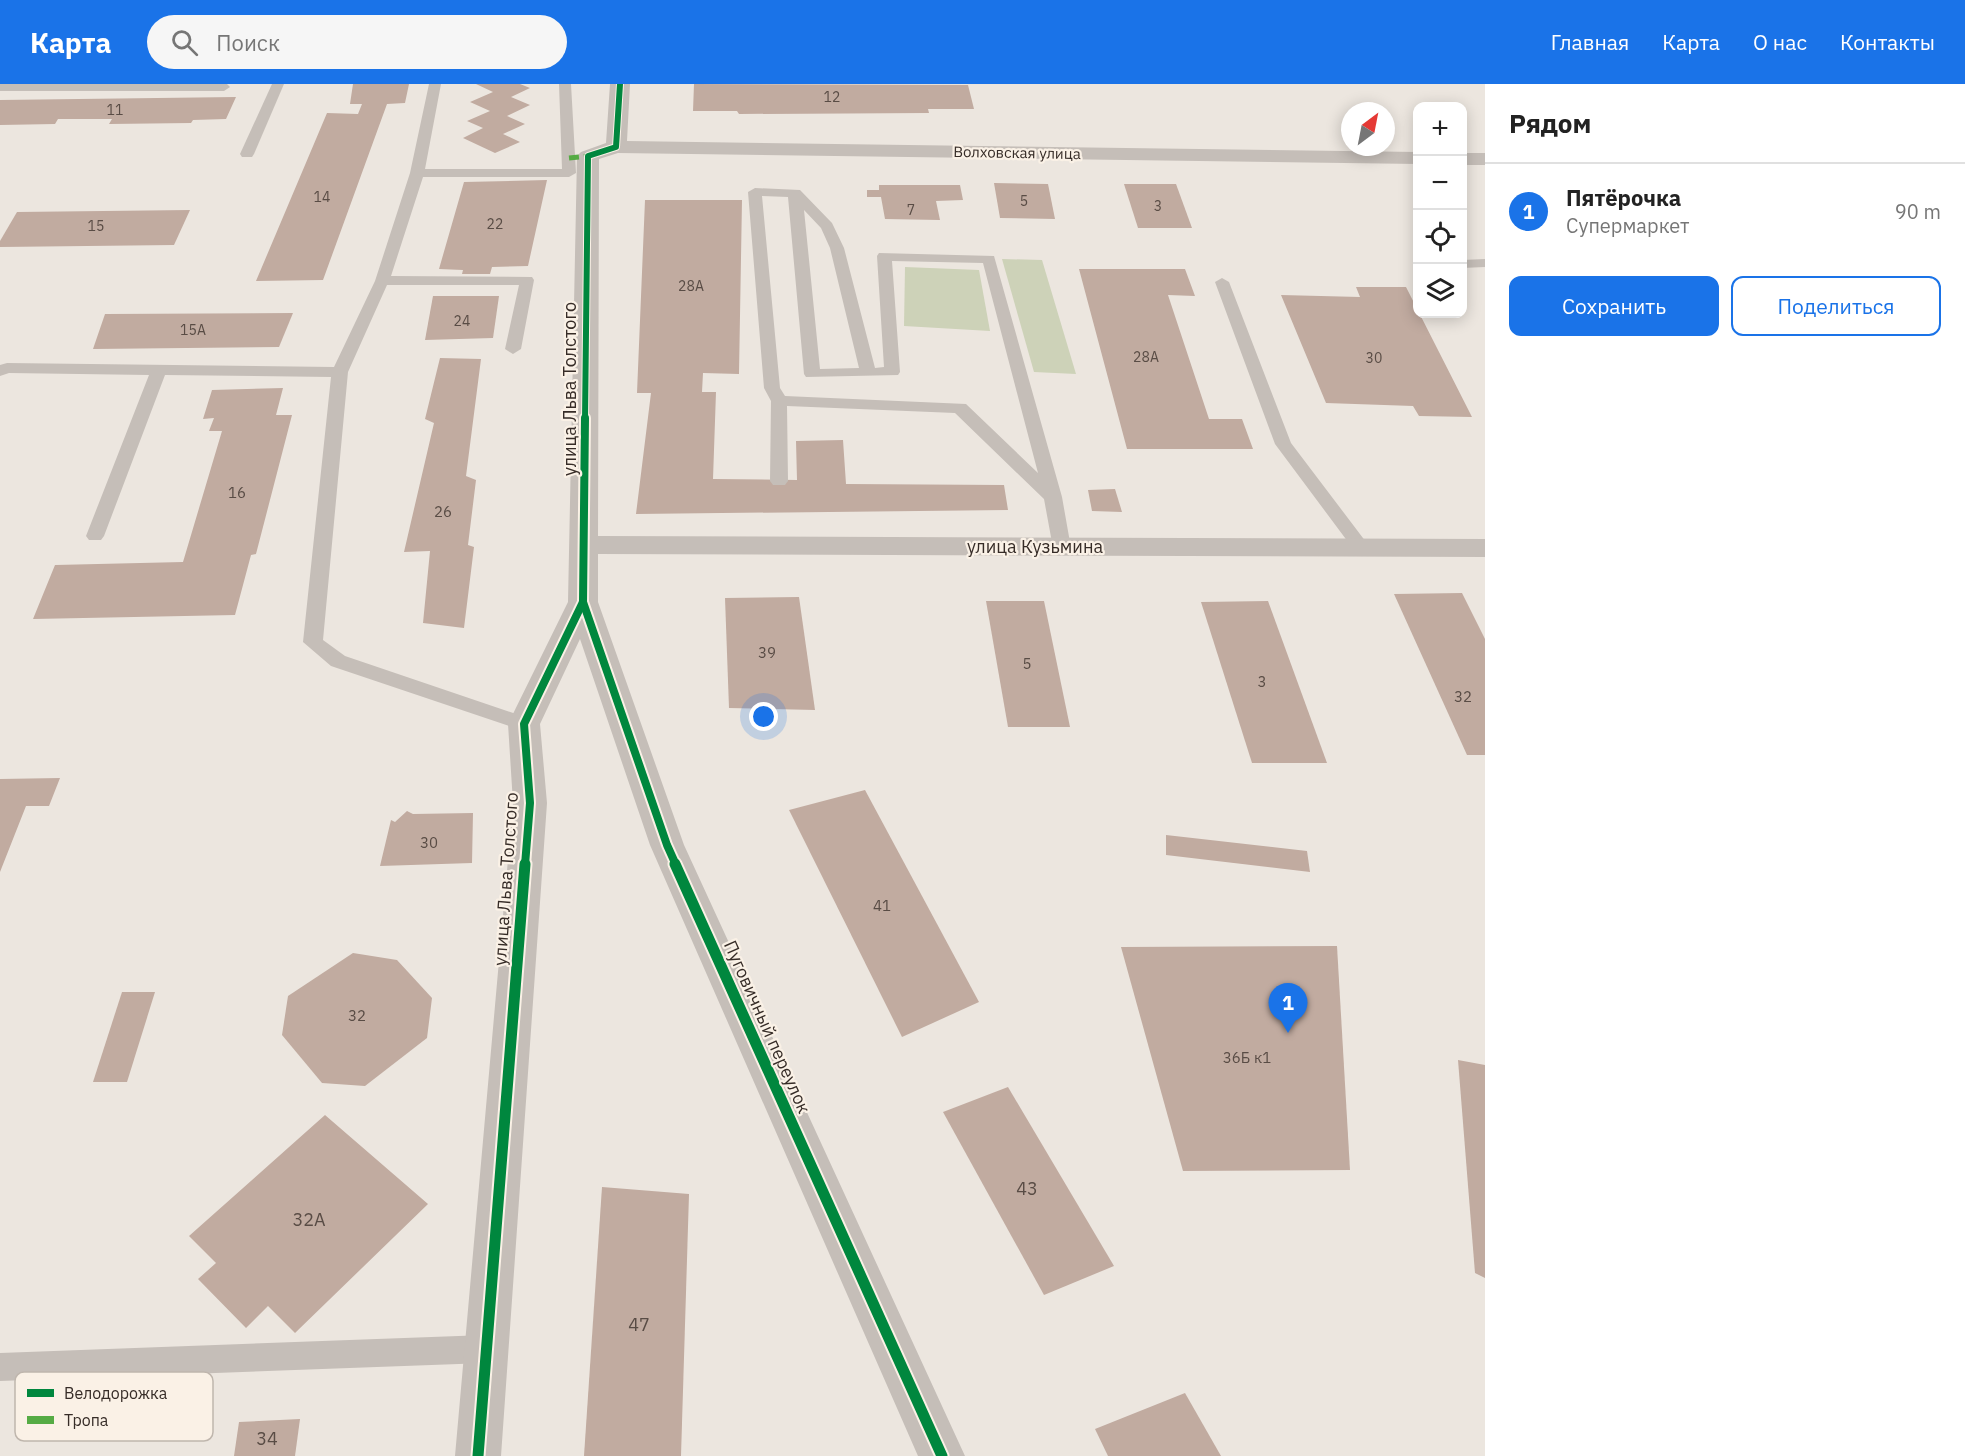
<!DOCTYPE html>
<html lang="ru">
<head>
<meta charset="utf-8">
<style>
	body { margin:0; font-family:"IBM Plex Sans",sans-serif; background:#f6f6f6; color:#222 }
	.controls { position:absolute; right:18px; top:18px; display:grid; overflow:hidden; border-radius:12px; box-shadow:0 3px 15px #0003 }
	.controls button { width:54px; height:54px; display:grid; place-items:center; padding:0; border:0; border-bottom:2px solid #e0e0e0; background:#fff; color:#222; font:30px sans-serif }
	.compass { position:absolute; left:1341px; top:18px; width:54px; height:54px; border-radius:50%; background:#fff; box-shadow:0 3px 15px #0003; rotate:32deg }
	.you { position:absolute; left:764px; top:633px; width:21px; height:21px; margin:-15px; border:4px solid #fff; border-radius:50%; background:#1a73e8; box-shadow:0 0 0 9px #1a73e833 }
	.badge { display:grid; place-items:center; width:39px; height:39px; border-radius:50%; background:#1a73e8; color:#fff; font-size:20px; font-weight:700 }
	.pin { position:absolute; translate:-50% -50px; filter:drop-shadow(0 2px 3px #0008) }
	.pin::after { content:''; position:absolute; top:32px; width:21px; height:18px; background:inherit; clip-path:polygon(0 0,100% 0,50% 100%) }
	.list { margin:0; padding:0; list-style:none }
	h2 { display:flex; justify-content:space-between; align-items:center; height:78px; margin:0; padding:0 24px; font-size:26px }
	h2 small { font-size:20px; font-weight:400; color:#767676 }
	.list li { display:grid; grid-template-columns:39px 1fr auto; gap:18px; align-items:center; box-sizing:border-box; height:96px; padding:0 24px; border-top:2px solid #e0e0e0 }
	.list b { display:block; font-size:22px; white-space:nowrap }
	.list p { margin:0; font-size:20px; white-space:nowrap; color:#767676 }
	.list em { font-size:20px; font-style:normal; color:#767676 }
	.actions { display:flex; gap:12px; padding:18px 24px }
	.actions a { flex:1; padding:14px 0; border:2px solid #1a73e8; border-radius:12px; text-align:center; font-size:21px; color:#1a73e8 }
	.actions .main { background:#1a73e8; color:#fff }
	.icon { flex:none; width:33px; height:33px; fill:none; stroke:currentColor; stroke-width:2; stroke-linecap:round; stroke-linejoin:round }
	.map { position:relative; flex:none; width:1485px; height:1372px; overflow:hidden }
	header { display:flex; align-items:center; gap:36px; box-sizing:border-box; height:84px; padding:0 30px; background:#1a73e8; color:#fff }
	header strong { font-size:28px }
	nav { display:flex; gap:33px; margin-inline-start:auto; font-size:21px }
	.search { width:420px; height:54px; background:#f6f6f6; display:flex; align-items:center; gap:15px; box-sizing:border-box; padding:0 21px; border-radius:33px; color:#767676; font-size:22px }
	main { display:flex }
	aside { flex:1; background:#fff }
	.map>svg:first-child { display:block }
	.green { fill:#cdd2b8 }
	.building { fill:#c1aba0 }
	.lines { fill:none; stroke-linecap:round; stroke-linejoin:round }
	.lane { fill:#c5beb8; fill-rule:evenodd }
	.street { fill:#c5beb8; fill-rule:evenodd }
	.quiet { stroke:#55ab44; stroke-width:5; stroke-dasharray:10 5; stroke-linecap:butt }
	.cycleway-far2-casing { stroke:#faf1e6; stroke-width:8 }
	.cycleway-far1-casing { stroke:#faf1e6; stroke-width:12 }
	.cycleway-casing { stroke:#faf1e6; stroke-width:15 }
	.cycleway-far2 { stroke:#00873e; stroke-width:6 }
	.cycleway-far1 { stroke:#00873e; stroke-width:8 }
	.cycleway { stroke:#00873e; stroke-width:11 }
	.labels { text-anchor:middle; stroke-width:4.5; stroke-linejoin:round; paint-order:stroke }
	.far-number-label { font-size:14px; fill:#594c45 }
	.far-street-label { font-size:15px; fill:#362c27; stroke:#faf1e6 }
	.number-label { font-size:15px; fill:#594c45 }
	.street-label { font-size:18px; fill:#362c27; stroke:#faf1e6 }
	.near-number-label { font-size:18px; fill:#594c45 }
	.key { fill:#faf1e6; stroke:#bfb6ad; stroke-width:1.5 }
	.key-label { font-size:16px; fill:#362c27 }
</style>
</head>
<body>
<header>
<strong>Карта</strong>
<div class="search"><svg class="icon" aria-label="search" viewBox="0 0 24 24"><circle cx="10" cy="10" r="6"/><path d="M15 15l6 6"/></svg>Поиск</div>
<nav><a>Главная</a><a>Карта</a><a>О нас</a><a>Контакты</a></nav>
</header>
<main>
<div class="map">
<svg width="1485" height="1372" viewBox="0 0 1485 1372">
	<rect width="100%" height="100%" fill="#ece6df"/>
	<!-- green -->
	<g class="green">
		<path d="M1002,175L1042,176L1076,290L1034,288Z"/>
		<path d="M905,183L979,186L990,247L904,242Z"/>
	</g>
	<!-- building -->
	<g class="building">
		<path d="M353,0H409L405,19L387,20L323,196L256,197L327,29L358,30L362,20H350Z"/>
		<path d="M476,0H520L530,4L511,13L530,21L507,32L525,40L503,50L520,58L495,69L463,54L483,44L467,37L490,27L470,18L493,8Z"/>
		<path d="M694,0L968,1L974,25H928L929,29L739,30L737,27H693Z"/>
		<path d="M236,13L226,35L193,36L191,39L109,40L112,35H58L55,40L0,41V16Z"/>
		<path d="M547,96L528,182L492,183L490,190H462L463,186L439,185L464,98Z"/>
		<path d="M994,99L1048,100L1055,135L1000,134Z"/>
		<path d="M1124,100H1176L1192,144H1138Z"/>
		<path d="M879,101H960L963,116L936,117L940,136L885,135L881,113H867V106H879Z"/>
		<path d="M645,116H742L739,290L703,289L702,308H716L713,395L797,396L796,357L843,356L846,400L1004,401L1008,426L636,430L651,309H637Z"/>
		<path d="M190,126L174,161L0,163V157L17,128Z"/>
		<path d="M1079,185H1185L1195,212L1168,211L1209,335H1242L1253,365H1127Z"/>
		<path d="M1356,203H1406L1472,333L1419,332L1413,322L1326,319L1281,211L1360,213Z"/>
		<path d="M433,212H499L493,254L425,256Z"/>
		<path d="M293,229L279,263L93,265L105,230Z"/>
		<path d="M440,274L481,275L466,392L476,396L468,461L474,463L464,544L423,539L430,467L404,468L434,339L425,335Z"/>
		<path d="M283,304L276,331H292L256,470L251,471L235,531L33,535L55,481L183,478L222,347H209L214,334L203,335L212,306Z"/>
		<path d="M1115,405L1122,428L1092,427L1088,406Z"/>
		<path d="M1462,509L1485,555V671H1467L1394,510Z"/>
		<path d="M799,513L815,626L729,624L725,514Z"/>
		<path d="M986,517H1044L1070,643H1008Z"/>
		<path d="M1268,517L1327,679H1252L1201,518Z"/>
		<path d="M60,694L49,722H26L0,788V695Z"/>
		<path d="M865,706L979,918L902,953L789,726Z"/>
		<path d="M407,727L413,730L473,729L472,779L380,782L391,736L395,738Z"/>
		<path d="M1166,751L1307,767L1310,788L1166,771Z"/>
		<path d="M1337,862L1350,1086L1183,1087L1121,863Z"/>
		<path d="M353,869L397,876L432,914L427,954L365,1002L322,999L282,951L288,912Z"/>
		<path d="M122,908H155L127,998H93Z"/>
		<path d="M1458,976L1485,981V1194L1475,1189Z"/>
		<path d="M1008,1003L1114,1182L1044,1211L943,1028Z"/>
		<path d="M325,1031L428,1120L295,1249L268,1222L246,1244L198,1195L216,1179L189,1152Z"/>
		<path d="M602,1103L689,1110L681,1372H584Z"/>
		<path d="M1185,1309L1221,1372H1108L1095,1345Z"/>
		<path d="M300,1335L295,1372H234L239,1338Z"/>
	</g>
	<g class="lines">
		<!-- lane -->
		<g class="lane">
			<path d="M0,0H227L230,3L224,7H0Z"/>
			<path d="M272,0H284L254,70L252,73H242L240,70Z"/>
			<path d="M429,0H441L425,85H562L559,0H571L576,89L569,93H423L391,192L532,193L534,196L521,265L513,270L505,265L519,201H387L348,288L323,556L345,572L531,635L534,640L531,645L524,647L331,582L303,558L331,293L165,291L104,452L101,456H89L86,452L149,291L9,289L0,292V281L7,279L334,283L375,197L410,89Z"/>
			<path d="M755,104L800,106L832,139L844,164L875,284L884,283L877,172L879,169L994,172L1062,413L1071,464L1068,468H1056L1053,464L1044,415L955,329L787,322L788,397L785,401H773L770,397L771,317L764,304L748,108ZM762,112L788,113L804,290L806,293L898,291L900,288L892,177L983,179L1038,389L966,320L785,312L780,304ZM804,126L821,144L830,164L859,284L820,285Z"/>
			<path d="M1485,175V183L1462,184V176Z"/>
			<path d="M1222,194L1229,198L1291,359L1366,458L1369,462L1366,466H1354L1275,360L1215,198Z"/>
			<path d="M486,1251L496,1255L500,1265L496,1275L486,1279L0,1297V1269Z"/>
		</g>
		<!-- street -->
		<g class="street">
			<path d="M610,0H630L627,57L1418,68V80L618,69L599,75L598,452L1485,455V473L598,470V518L684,761L965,1372H918L650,761L580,555L540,640L547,719L501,1372H455L513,719L508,640L568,518L577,72L581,68L606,59Z"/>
			<rect x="1462" y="69" width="23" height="12"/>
		</g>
		<!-- quiet -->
		<path class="quiet" d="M569,74L588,72"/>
		<!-- cycleway-far2 casing -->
		<g class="cycleway-far2-casing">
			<path id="cycleway-far2" d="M585,336L588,72L616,63L620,0"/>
		</g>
		<!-- cycleway-far1 casing -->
		<g class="cycleway-far1-casing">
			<g id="cycleway-far1">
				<path d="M583,518L667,761L676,781"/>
				<path d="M525,781L530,719L524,640L583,518L585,334"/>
			</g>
		</g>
		<!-- cycleway casing -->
		<g class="cycleway-casing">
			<g id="cycleway">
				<path d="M675,780L942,1372"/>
				<path d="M478,1372L525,780"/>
			</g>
		</g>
		<!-- cycleway-far2 -->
		<use href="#cycleway-far2" class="cycleway-far2"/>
		<!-- cycleway-far1 -->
		<use href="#cycleway-far1" class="cycleway-far1"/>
		<!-- cycleway -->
		<use href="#cycleway" class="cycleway"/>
	</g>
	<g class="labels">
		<!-- far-number labels -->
		<g class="far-number-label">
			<text x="832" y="18">12</text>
			<text x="115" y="31">11</text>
			<text x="322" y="118">14</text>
			<text x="1024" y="122">5</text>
			<text x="1158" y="127">3</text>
			<text x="911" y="131">7</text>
			<text x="495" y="145">22</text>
			<text x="96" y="147">15</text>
			<text x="691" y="207">28А</text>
			<text x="462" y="242">24</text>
			<text x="193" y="251">15А</text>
			<text x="1146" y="278">28А</text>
			<text x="1374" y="279">30</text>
		</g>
		<!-- far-street labels -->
		<g class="far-street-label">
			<text transform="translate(1017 69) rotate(1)" y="5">Волховская улица</text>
		</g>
		<!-- number labels -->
		<g class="number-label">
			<text x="237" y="414">16</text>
			<text x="443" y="433">26</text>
			<text x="767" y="574">39</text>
			<text x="1027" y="585">5</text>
			<text x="1262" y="603">3</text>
			<text x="1463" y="618">32</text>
			<text x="429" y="764">30</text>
			<text x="882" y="827">41</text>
			<text x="357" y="937">32</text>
			<text x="1247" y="979">36Б к1</text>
		</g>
		<!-- street labels -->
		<g class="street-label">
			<text transform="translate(570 305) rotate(-90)" y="6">улица Льва Толстого</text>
			<text x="1035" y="469">улица Кузьмина</text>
			<text transform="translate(506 795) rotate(-86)" y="6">улица Льва Толстого</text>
			<text transform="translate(767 943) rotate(66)" y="6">Пуговичный переулок</text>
		</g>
		<!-- near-number labels -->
		<g class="near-number-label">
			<text x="1027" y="1111">43</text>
			<text x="309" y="1142">32А</text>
			<text x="639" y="1247">47</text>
			<text x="267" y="1361">34</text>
		</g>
	</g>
	<!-- legend -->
	<rect x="15" y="1288" width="198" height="69" rx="9" class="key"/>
	<rect x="27" y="1305" width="27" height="8" fill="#00873e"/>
	<rect x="27" y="1332" width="27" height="8" fill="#55ab44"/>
	<g class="key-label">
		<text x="64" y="1315">Велодорожка</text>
		<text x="64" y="1342">Тропа</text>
	</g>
</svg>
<div class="controls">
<button>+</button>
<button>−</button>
<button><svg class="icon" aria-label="locate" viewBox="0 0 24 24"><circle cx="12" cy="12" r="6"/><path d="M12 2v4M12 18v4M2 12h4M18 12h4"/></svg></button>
<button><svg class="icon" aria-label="layers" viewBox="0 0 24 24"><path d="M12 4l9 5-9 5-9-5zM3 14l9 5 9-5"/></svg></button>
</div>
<svg class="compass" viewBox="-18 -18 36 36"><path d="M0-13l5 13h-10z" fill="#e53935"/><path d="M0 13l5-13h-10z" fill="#767676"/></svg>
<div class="you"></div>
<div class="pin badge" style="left:1288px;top:949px">1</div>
</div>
<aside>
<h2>Рядом<small></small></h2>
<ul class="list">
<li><span class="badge">1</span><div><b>Пятёрочка</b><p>Супермаркет</p></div><em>90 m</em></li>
</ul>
<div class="actions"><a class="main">Сохранить</a><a>Поделиться</a></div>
</aside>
</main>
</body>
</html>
